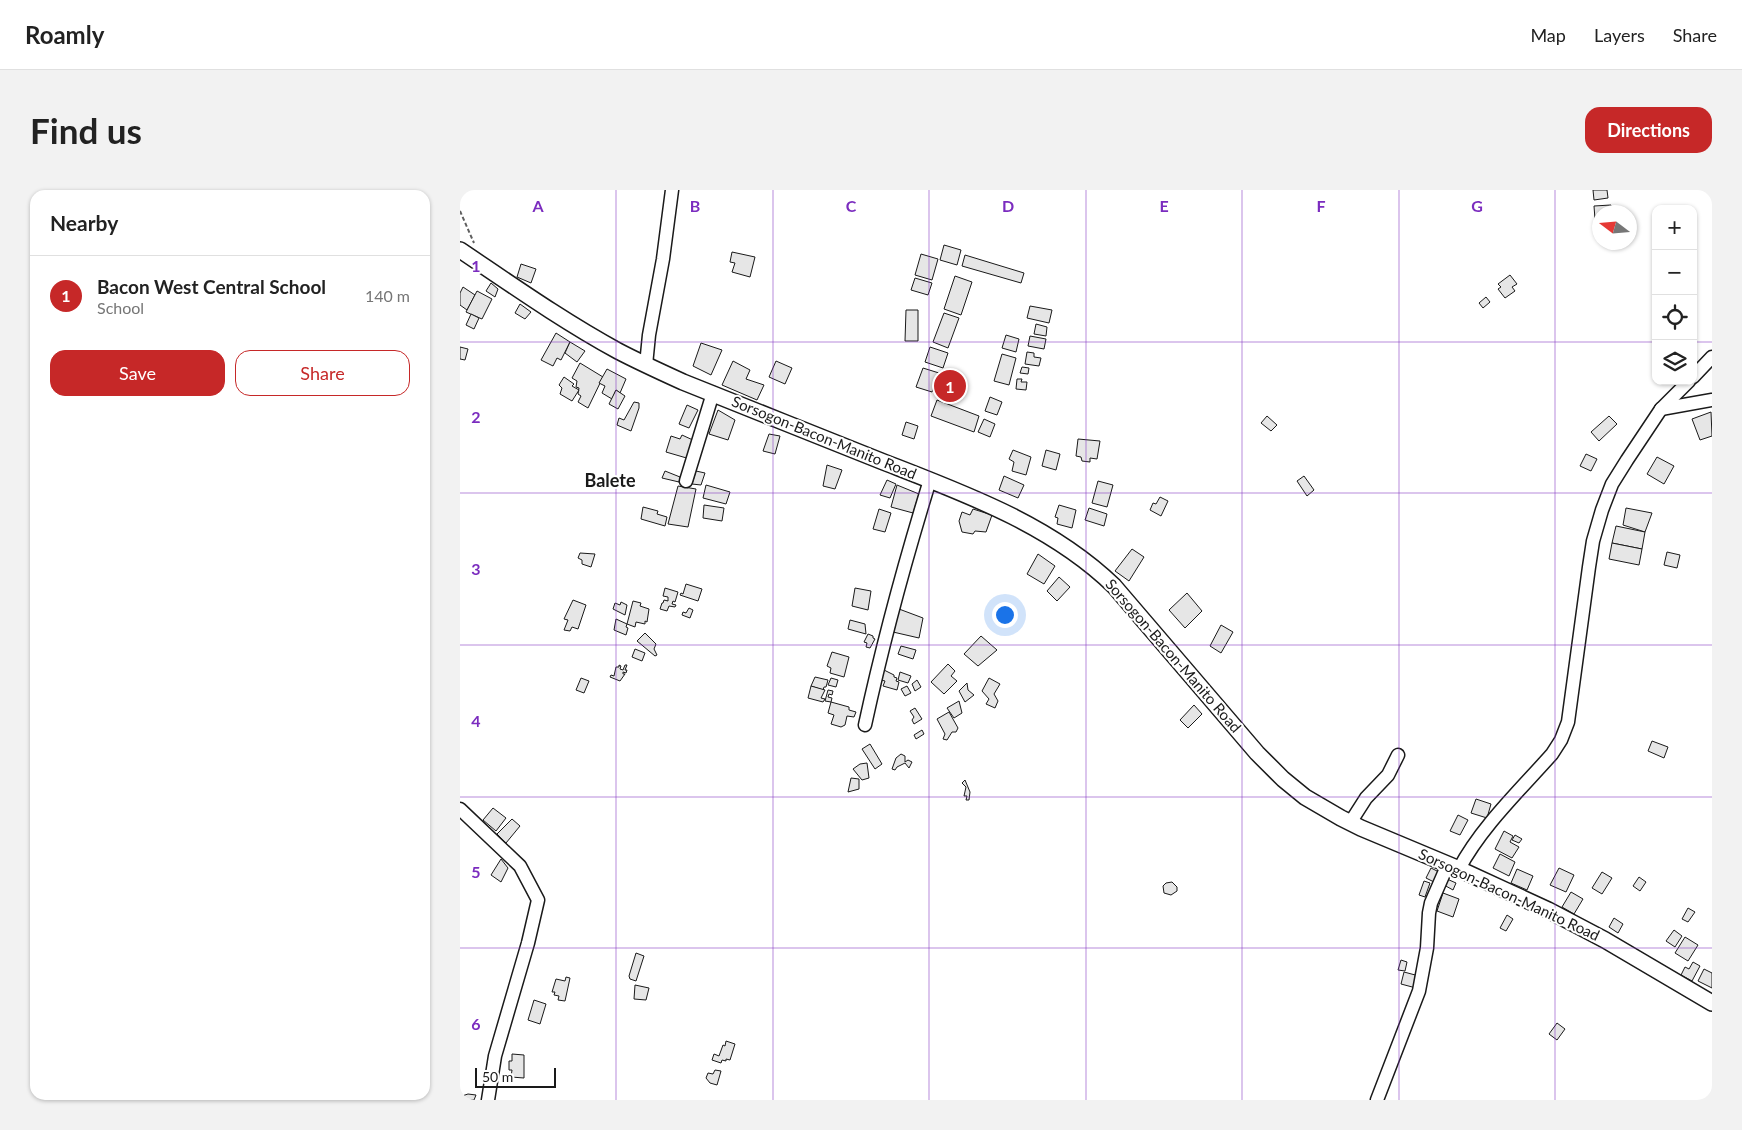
<!DOCTYPE html>
<html lang="en">
<head>
<meta charset="utf-8">
<style>
	body { margin:0; font-family:Lato,sans-serif; background:#f2f2f2; color:#222 }
	.controls { position:absolute; right:15px; top:15px; display:grid; overflow:hidden; border-radius:10px; box-shadow:0 1px 4px #0004 }
	.controls button { width:45px; height:45px; display:grid; place-items:center; padding:0; border:0; border-bottom:1px solid #e0e0e0; background:#fff; color:#222; font:25px sans-serif }
	.compass { position:absolute; left:1132px; top:15px; width:45px; height:45px; border-radius:50%; background:#fff; box-shadow:0 1px 4px #0004; rotate:286deg }
	.scale { position:absolute; left:15px; bottom:12px; width:81px; box-sizing:border-box; padding-left:5px; border:2px solid #1a1a1a; border-top:0; font-size:14px; line-height:18px; white-space:nowrap; color:#1a1a1a; -webkit-text-stroke:4px #fff; paint-order:stroke }
	.you { position:absolute; left:544px; top:424px; width:18px; height:18px; margin:-12px; border:4px solid #fff; border-radius:50%; background:#1a73e8; box-shadow:0 0 0 8px #1a73e833 }
	.badge { display:grid; place-items:center; width:32px; height:32px; border-radius:50%; background:#c62828; color:#fff; font-size:16px; font-weight:700 }
	.pin { position:absolute; translate:-50% -50%; border:2px solid #fff; box-shadow:0 1px 5px #0006 }
	.list { margin:0; padding:0; list-style:none }
	h2 { display:flex; justify-content:space-between; align-items:center; height:65px; margin:0; padding:0 20px; font-size:21px }
	h2 small { font-size:16px; font-weight:400; color:#767676 }
	.list li { display:grid; grid-template-columns:32px 1fr auto; gap:15px; align-items:center; box-sizing:border-box; height:80px; padding:0 20px; border-top:1px solid #e0e0e0 }
	.list b { display:block; font-size:19px; white-space:nowrap }
	.list p { margin:0; font-size:16px; white-space:nowrap; color:#767676 }
	.list em { font-size:16px; font-style:normal; color:#767676 }
	.actions { display:flex; gap:10px; padding:15px 20px }
	.actions a { flex:1; padding:11px 0; border:1px solid #c62828; border-radius:15px; text-align:center; font-size:18px; color:#c62828 }
	.actions .main { background:#c62828; color:#fff }
	.icon { flex:none; width:28px; height:28px; fill:none; stroke:currentColor; stroke-width:2; stroke-linecap:round; stroke-linejoin:round }
	.map { position:relative; flex:none; width:1252px; height:910px; overflow:hidden; border-radius:15px }
	header { display:flex; align-items:center; gap:30px; box-sizing:border-box; height:70px; padding:0 25px; background:#fff; border-bottom:1px solid #e0e0e0 }
	header strong { font-size:24px }
	nav { display:flex; gap:28px; margin-inline-start:auto; font-size:18px }
	.intro { display:flex; align-items:center; justify-content:space-between; box-sizing:border-box; height:120px; padding:0 30px }
	h1 { margin:0; font-size:35px }
	.button { padding:12px 22px; border-radius:15px; background:#c62828; color:#fff; font-size:18px; font-weight:700 }
	main { display:flex; gap:30px; padding:0 30px }
	aside { flex:1; background:#fff; border-radius:15px; box-shadow:0 1px 4px #0004 }
	.map>svg:first-child { display:block }
	.building { fill:#e6e6e6; stroke:#1a1a1a }
	.lines { fill:none; stroke-linecap:round; stroke-linejoin:round }
	.minor-casing { stroke:#1a1a1a; stroke-width:15 }
	.major-casing { stroke:#1a1a1a; stroke-width:18 }
	.path { stroke:#5f5f5f; stroke-width:2; stroke-dasharray:4 2.5; stroke-linecap:butt }
	.minor { stroke:#fff; stroke-width:12 }
	.major { stroke:#fff; stroke-width:15 }
	.grid { fill:none; stroke:#7b2cbf; stroke-width:1; stroke-opacity:0.55 }
	.labels { text-anchor:middle; stroke-width:4; stroke-linejoin:round; paint-order:stroke }
	.street-label { font-size:15px; fill:#1a1a1a; stroke:#fff }
	.quarter-label { font-size:18px; font-weight:bold; fill:#1a1a1a; stroke:#fff }
	.grid-label { font-size:16px; text-anchor:middle; font-weight:bold; fill:#7b2cbf; stroke:#fff; stroke-width:4; stroke-linejoin:round; paint-order:stroke }
</style>
</head>
<body>
<header>
<strong>Roamly</strong>
<nav><a>Map</a><a>Layers</a><a>Share</a></nav>
</header>
<div class="intro"><h1>Find us</h1><a class="button">Directions</a></div>
<main>
<aside>
<h2>Nearby<small></small></h2>
<ul class="list">
<li><span class="badge">1</span><div><b>Bacon West Central School</b><p>School</p></div><em>140 m</em></li>
</ul>
<div class="actions"><a class="main">Save</a><a>Share</a></div>
</aside>
<div class="map">
<svg width="1252" height="910" viewBox="0 0 1252 910">
	<rect width="100%" height="100%" fill="#fff"/>
	<!-- building -->
	<g class="building">
		<path d="M1133,0H1147L1148,8L1134,10Z"/>
		<path d="M1151,15L1152,22H1140V43H1136L1134,16Z"/>
		<path d="M484,55L501,60L497,75L480,70Z"/>
		<path d="M272,62L295,67L290,87L272,82L275,73L270,72Z"/>
		<path d="M461,64L478,69L472,90L455,85Z"/>
		<path d="M505,65L564,83L561,93L502,76Z"/>
		<path d="M61,74L76,79L71,93L57,87Z"/>
		<path d="M1050,85L1057,94L1052,97L1055,101L1045,108L1038,99L1041,97L1038,94Z"/>
		<path d="M495,86L512,92L501,125L484,119Z"/>
		<path d="M455,88L472,93L468,105L451,100Z"/>
		<path d="M31,93L38,99L35,107L26,101Z"/>
		<path d="M3,97L15,105L7,120L0,115V103Z"/>
		<path d="M17,101L32,109L22,129L6,122Z"/>
		<path d="M1026,107L1030,112L1023,118L1019,113Z"/>
		<path d="M60,114L71,122L65,129L55,123Z"/>
		<path d="M570,116L592,120L589,133L567,128Z"/>
		<path d="M446,120H458V151H445Z"/>
		<path d="M484,123L499,128L488,158L473,152Z"/>
		<path d="M11,124L19,128L14,139L6,135Z"/>
		<path d="M576,134L587,137L586,146L574,144Z"/>
		<path d="M96,143L110,152L101,170L97,168L93,176L81,170Z"/>
		<path d="M546,145L559,149L556,162L542,158Z"/>
		<path d="M570,146L586,149L584,159L568,156Z"/>
		<path d="M110,152L125,161L117,172L105,163Z"/>
		<path d="M241,153L262,160L251,185L233,176Z"/>
		<path d="M0,157L8,159L5,170L0,169Z"/>
		<path d="M470,157L488,163L483,178L465,172Z"/>
		<path d="M567,162L574,163V167L581,168L579,176L565,174Z"/>
		<path d="M542,164L556,168L549,195L534,191Z"/>
		<path d="M273,171L290,180L286,189L304,195L297,210L262,195Z"/>
		<path d="M316,171L332,178L325,194L309,187Z"/>
		<path d="M120,173L143,187L128,218L118,212L121,206L118,204L119,198L116,197L117,191L112,188Z"/>
		<path d="M562,177L569,178L568,184L560,183Z"/>
		<path d="M463,178L479,183L472,202L456,197Z"/>
		<path d="M147,179L166,189L160,203L156,200L152,209L142,203L145,196L139,193Z"/>
		<path d="M104,187L114,194L112,196L119,200L112,211L100,204L102,198L99,195Z"/>
		<path d="M557,189H562L561,192H567L566,200L556,199Z"/>
		<path d="M156,200L165,206L158,219L149,214Z"/>
		<path d="M530,207L542,212L537,225L525,221Z"/>
		<path d="M477,210L519,226L514,242L471,226Z"/>
		<path d="M174,212L179,213V218L171,241L157,235L159,228L164,230Z"/>
		<path d="M227,215L238,220L229,238L219,234Z"/>
		<path d="M258,220L275,230L268,250L249,244Z"/>
		<path d="M1251,222L1252,246L1240,250L1232,229Z"/>
		<path d="M807,226L817,235L811,241L801,233Z"/>
		<path d="M1149,226L1157,234L1139,251L1131,242Z"/>
		<path d="M524,229L535,234L530,247L518,242Z"/>
		<path d="M446,232L458,236L454,249L442,245Z"/>
		<path d="M309,244L320,246L315,264L303,261Z"/>
		<path d="M222,245L235,251L230,269L206,262L211,246L220,249Z"/>
		<path d="M618,249L640,251L637,269L630,268V272L622,271L621,267L616,266Z"/>
		<path d="M553,260L571,267L566,285L552,281L554,272L549,269Z"/>
		<path d="M586,260L600,264L596,280L582,276Z"/>
		<path d="M1126,264L1137,269L1131,281L1120,276Z"/>
		<path d="M1197,267L1214,276L1204,294L1187,284Z"/>
		<path d="M367,275L382,280L375,299L363,296Z"/>
		<path d="M205,281L220,287L219,292L202,288Z"/>
		<path d="M236,281L245,283L241,295L232,294Z"/>
		<path d="M544,286L564,295L558,308L539,300Z"/>
		<path d="M844,286L854,300L847,306L837,291Z"/>
		<path d="M427,290L436,294L430,308L420,305Z"/>
		<path d="M638,291L653,295L647,317L632,313Z"/>
		<path d="M246,295L270,302L266,314L243,308Z"/>
		<path d="M437,295L459,304L453,323L431,317Z"/>
		<path d="M218,296L236,299L228,337L208,334Z"/>
		<path d="M700,307L708,311L701,326L690,320L693,313L696,314Z"/>
		<path d="M244,315L264,318L262,331L243,328Z"/>
		<path d="M599,315L616,320L612,338L597,334L598,328L595,327Z"/>
		<path d="M183,317L198,321L197,324L207,327L205,336L181,329Z"/>
		<path d="M629,318L647,324L644,336L625,330Z"/>
		<path d="M1166,318L1192,323L1185,342L1163,335Z"/>
		<path d="M419,319L431,323L425,342L413,339Z"/>
		<path d="M513,319L532,325L526,342L515,341L513,344L502,342L499,331L502,322L510,325Z"/>
		<path d="M1156,336L1185,342L1182,359L1152,353Z"/>
		<path d="M1152,353L1182,359L1179,375L1149,369Z"/>
		<path d="M672,359L684,367L669,391L655,381Z"/>
		<path d="M1207,362L1220,365L1217,378L1204,375Z"/>
		<path d="M120,363L135,364L131,377L122,374V370L118,368Z"/>
		<path d="M578,364L595,376L584,394L567,384Z"/>
		<path d="M599,387L610,397L597,411L587,401Z"/>
		<path d="M226,394L242,399L238,411L220,405L221,403L223,404Z"/>
		<path d="M205,398L218,402L215,412L213,411L212,414L216,415L215,417L209,416L207,421L200,419L202,413H203L204,410L208,411V407L203,406Z"/>
		<path d="M395,398L411,401L408,420L392,416Z"/>
		<path d="M727,403L742,421L725,438L709,420Z"/>
		<path d="M113,410L126,415L118,439L112,437L110,441L104,440L108,430L104,429Z"/>
		<path d="M173,411L181,413L180,416L189,419L187,432L185,431V434L176,432L175,437L167,434Z"/>
		<path d="M161,412L167,415L165,425L153,419L155,413L160,415Z"/>
		<path d="M229,418L233,420L230,428L222,425L223,422L226,423Z"/>
		<path d="M439,419L463,428L459,448L433,442Z"/>
		<path d="M156,429L167,434L166,437L168,438L166,445L154,440Z"/>
		<path d="M390,430L405,434L406,444L388,439Z"/>
		<path d="M761,435L773,442L761,463L750,456Z"/>
		<path d="M185,443L196,454L194,459L197,465L195,466L177,451Z"/>
		<path d="M408,444L413,446V448L415,449L410,458L406,457L407,453L404,452Z"/>
		<path d="M521,446L537,460L518,476L504,464Z"/>
		<path d="M441,456L456,460L453,469L438,464Z"/>
		<path d="M175,459L185,463L182,471L172,467Z"/>
		<path d="M372,462L389,467L384,487L370,483L371,478L367,476Z"/>
		<path d="M488,474L495,481L491,486L497,491L484,504L471,492Z"/>
		<path d="M159,475L161,476L160,479L163,480L165,475H167L165,480H167L166,483L163,482V484H165L160,491L150,487L151,485L154,486L156,477H159Z"/>
		<path d="M420,478L434,485V487L437,488L436,491L439,492L437,500L423,496L425,491L417,489Z"/>
		<path d="M440,482L451,486L448,493L438,490Z"/>
		<path d="M355,487L368,490L366,497H364L363,500L351,496Z"/>
		<path d="M121,488L129,491L124,503L116,500Z"/>
		<path d="M371,488L378,490L376,497L368,495Z"/>
		<path d="M529,488L540,494L534,504L538,511L535,518L526,514L529,509L522,501Z"/>
		<path d="M457,490L461,497L455,501L452,494Z"/>
		<path d="M507,493L508,500L514,505L505,512L499,501Z"/>
		<path d="M351,496L365,500L361,508L365,509L363,512L348,508Z"/>
		<path d="M447,496L451,503L445,506L441,499Z"/>
		<path d="M368,500L373,501L372,505L369,504L368,507L372,508L371,512L365,511Z"/>
		<path d="M499,511L502,523L494,528L487,518Z"/>
		<path d="M371,512L389,517V520L396,522L394,527L387,526L385,535L381,537L371,534L374,525L368,523Z"/>
		<path d="M734,515L742,524L728,538L720,530Z"/>
		<path d="M455,518L462,529L454,534L452,530L454,527L450,521Z"/>
		<path d="M489,522L498,538L496,542H492L487,550L483,549L485,544L477,529Z"/>
		<path d="M462,540L464,544L456,549L454,545Z"/>
		<path d="M1192,551L1208,557L1204,568L1188,561Z"/>
		<path d="M410,554L422,574L415,579L402,559Z"/>
		<path d="M441,564L445,566V572L448,570L452,572L449,578L445,573L437,577L435,580L432,579L436,568Z"/>
		<path d="M407,573L409,588L402,590L393,579L400,574Z"/>
		<path d="M391,588L399,589V599L388,602Z"/>
		<path d="M505,590L510,602L509,610H506L507,606H504L506,597L502,593Z"/>
		<path d="M1016,609L1031,614L1027,628L1011,623Z"/>
		<path d="M33,618L46,628L36,641L23,630Z"/>
		<path d="M998,625L1008,630L1000,645L990,641Z"/>
		<path d="M52,629L60,636L46,653L37,644Z"/>
		<path d="M1044,641L1053,646L1050,652L1059,657L1052,668L1035,659Z"/>
		<path d="M1055,645L1062,649L1059,653L1052,650Z"/>
		<path d="M1040,664L1055,672L1049,686L1033,678Z"/>
		<path d="M41,669L48,678L41,692L31,685Z"/>
		<path d="M971,678L983,684L974,692L966,688Z"/>
		<path d="M1099,678L1114,685L1106,702L1090,695Z"/>
		<path d="M1057,679L1073,686L1067,700L1051,693Z"/>
		<path d="M1142,682L1152,688L1142,704L1132,698Z"/>
		<path d="M1179,687L1186,692L1180,701L1173,696Z"/>
		<path d="M987,689L996,693L993,700L984,695Z"/>
		<path d="M964,691L970,693L965,707L959,705Z"/>
		<path d="M712,692L717,697V701L711,705L704,703L703,696L706,693Z"/>
		<path d="M1111,702L1123,709L1114,724L1102,717Z"/>
		<path d="M983,703L999,709L993,727L977,721Z"/>
		<path d="M1228,718L1235,722L1228,732L1222,729Z"/>
		<path d="M1047,725L1053,729L1046,741L1040,738Z"/>
		<path d="M1154,728L1163,734L1158,743L1149,737Z"/>
		<path d="M1214,740L1222,746L1215,757L1206,751Z"/>
		<path d="M1225,747L1238,755L1228,771L1215,763Z"/>
		<path d="M176,763L184,766L176,791L170,789L169,786Z"/>
		<path d="M941,770L947,772L945,781L938,780Z"/>
		<path d="M1233,772L1240,776L1232,791L1221,785L1225,777L1229,779Z"/>
		<path d="M1244,779L1252,783V798L1238,791Z"/>
		<path d="M944,782L959,786L956,798L941,794Z"/>
		<path d="M106,787L110,788L105,811L98,810L99,806L94,805L95,802H92L96,789L105,791Z"/>
		<path d="M175,795L189,798L186,810L174,809Z"/>
		<path d="M74,810L86,814L80,834L68,830Z"/>
		<path d="M1097,833L1105,839L1097,850L1089,844Z"/>
		<path d="M266,851L275,854L270,870L266,869V871L262,870L261,873L252,870L254,864L259,866L263,855L265,856Z"/>
		<path d="M52,864L64,865V888L51,887L52,880H49V871H52Z"/>
		<path d="M255,880L261,881L257,895L250,893L246,888L248,883L253,884Z"/>
		<path d="M8,904L16,905L14,910H1L2,906Z"/>
	</g>
	<g class="lines">
		<!-- minor casing -->
		<g class="minor-casing">
			<g id="minor">
				<path d="M186,175L189,145L203,69L212,0"/>
				<path d="M1233,187L1252,167"/>
				<path d="M1201,219L1252,210"/>
				<path d="M226,291L253,203"/>
				<path d="M405,535C423,452 445,371 470,290"/>
				<path d="M0,619L60,676L78,710L68,753L35,866L28,910"/>
				<path d="M890,633L906,608L928,585L938,565"/>
				<path d="M999,679C1021,637 1061,599 1092,564L1101,550L1108,532L1129,377L1133,351L1142,320L1152,294L1167,270L1201,219L1229,191"/>
				<path d="M917,910L959,801L967,758L969,723L971,713L988,674"/>
			</g>
		</g>
		<!-- major casing -->
		<g class="major-casing">
			<path id="major" d="M0,60C52,95 103,131 158,161C179,172 201,182 223,192C289,218 355,245 421,271C503,303 590,334 654,396L797,563L823,589L845,607L881,628L901,638L999,679L1088,720L1145,750L1252,813"/>
		</g>
		<!-- path -->
		<path class="path" d="M0,21L14,53"/>
		<!-- minor -->
		<use href="#minor" class="minor"/>
		<!-- major -->
		<use href="#major" class="major"/>
	</g>
	<!-- grid -->
	<path class="grid" d="M156,0V910M313,0V910M469,0V910M626,0V910M782,0V910M939,0V910M1095,0V910M0,152H1196M1233,152H1252M0,303H1252M0,455H1252M0,607H1252M0,758H1252"/>
	<g class="labels">
		<!-- street labels -->
		<g class="street-label">
			<text transform="translate(364 248) rotate(22)" y="5">Sorsogon-Bacon-Manito Road</text>
			<text transform="translate(713 466) rotate(49)" y="5">Sorsogon-Bacon-Manito Road</text>
			<text transform="translate(1049 705) rotate(25)" y="5">Sorsogon-Bacon-Manito Road</text>
		</g>
		<!-- quarter labels -->
		<g class="quarter-label">
			<text x="150" y="297">Balete</text>
		</g>
	</g>
	<g class="grid-label">
		<text x="78" y="22">A</text>
		<text x="235" y="22">B</text>
		<text x="391" y="22">C</text>
		<text x="548" y="22">D</text>
		<text x="704" y="22">E</text>
		<text x="861" y="22">F</text>
		<text x="1017" y="22">G</text>
		<text x="16" y="82">1</text>
		<text x="16" y="233">2</text>
		<text x="16" y="385">3</text>
		<text x="16" y="537">4</text>
		<text x="16" y="688">5</text>
		<text x="16" y="840">6</text>
	</g>
</svg>
<div class="controls">
<button>+</button>
<button>−</button>
<button><svg class="icon" aria-label="locate" viewBox="0 0 24 24"><circle cx="12" cy="12" r="6"/><path d="M12 2v4M12 18v4M2 12h4M18 12h4"/></svg></button>
<button><svg class="icon" aria-label="layers" viewBox="0 0 24 24"><path d="M12 4l9 5-9 5-9-5zM3 14l9 5 9-5"/></svg></button>
</div>
<svg class="compass" viewBox="-18 -18 36 36"><path d="M0-13l5 13h-10z" fill="#e53935"/><path d="M0 13l5-13h-10z" fill="#767676"/></svg>
<div class="scale">50 m</div>
<div class="you"></div>
<div class="pin badge" style="left:490px;top:196px">1</div>
</div>
</main>
</body>
</html>
